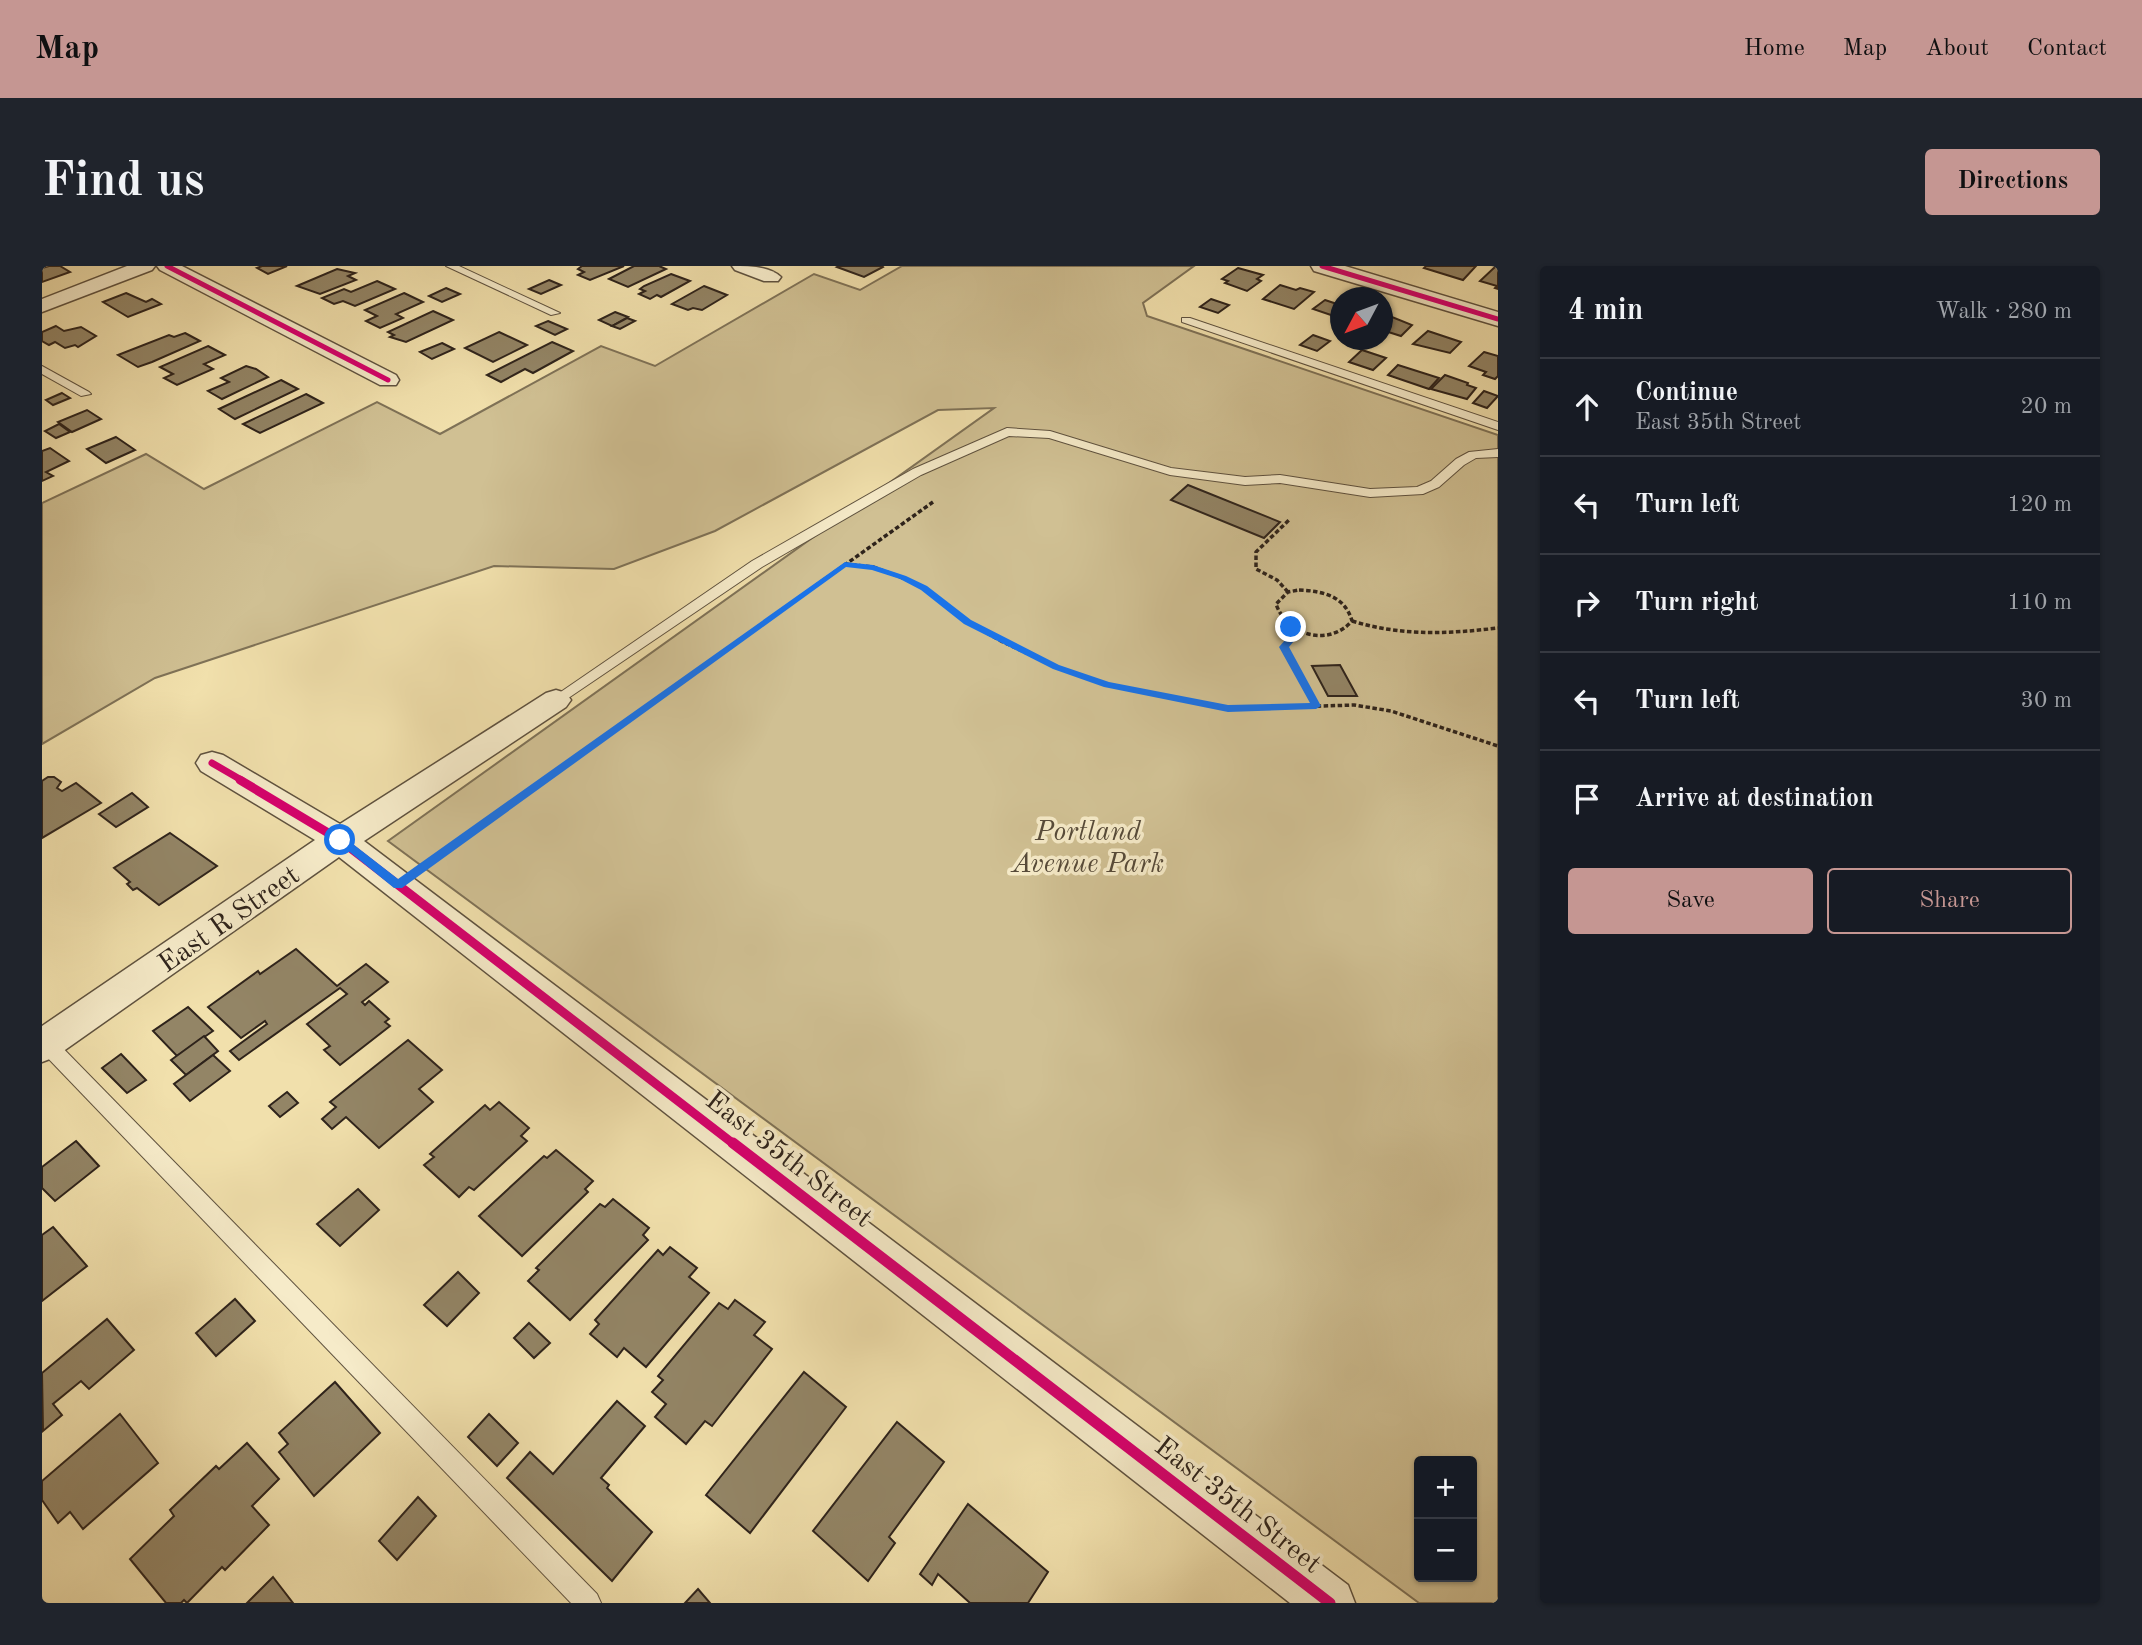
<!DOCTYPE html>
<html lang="en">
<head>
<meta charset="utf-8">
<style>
	body { margin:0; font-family:"Old Standard TT",serif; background:#20242c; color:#f1f3f6 }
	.controls { position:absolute; right:21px; bottom:21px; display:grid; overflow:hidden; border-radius:7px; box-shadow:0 2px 5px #0004 }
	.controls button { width:63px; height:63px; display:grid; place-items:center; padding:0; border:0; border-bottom:2px solid #363941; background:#171b24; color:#f1f3f6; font:35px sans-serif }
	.compass { position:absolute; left:1288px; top:21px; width:63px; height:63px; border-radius:50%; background:#171b24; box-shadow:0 2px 5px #0004; rotate:229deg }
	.stop { position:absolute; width:21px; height:21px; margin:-16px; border:5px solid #1a73e8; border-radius:50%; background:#fff }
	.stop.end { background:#1a73e8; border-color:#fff; box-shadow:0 2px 7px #0008 }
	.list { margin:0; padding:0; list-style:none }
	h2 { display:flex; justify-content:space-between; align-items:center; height:91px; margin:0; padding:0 28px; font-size:30px }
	h2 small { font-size:23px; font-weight:400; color:#9ea1a6 }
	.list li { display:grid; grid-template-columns:46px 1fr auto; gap:21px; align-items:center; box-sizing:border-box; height:98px; padding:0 28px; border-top:2px solid #363941 }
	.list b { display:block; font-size:26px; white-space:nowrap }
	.list p { margin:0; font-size:23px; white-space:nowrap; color:#9ea1a6 }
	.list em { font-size:23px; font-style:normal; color:#9ea1a6 }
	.actions { display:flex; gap:14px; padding:21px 28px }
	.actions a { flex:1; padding:16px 0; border:2px solid #c59692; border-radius:7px; text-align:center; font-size:24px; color:#c59692 }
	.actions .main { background:#c59692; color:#111 }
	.icon { flex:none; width:38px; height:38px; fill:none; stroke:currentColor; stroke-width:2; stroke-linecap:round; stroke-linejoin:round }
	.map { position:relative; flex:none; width:1456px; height:1337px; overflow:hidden; border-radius:7px }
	header { display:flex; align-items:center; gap:42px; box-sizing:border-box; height:98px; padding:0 35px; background:#c59692; color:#111 }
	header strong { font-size:33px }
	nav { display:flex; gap:38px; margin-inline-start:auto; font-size:24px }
	.intro { display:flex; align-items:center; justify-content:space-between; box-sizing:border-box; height:168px; padding:0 42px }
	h1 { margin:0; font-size:49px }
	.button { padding:18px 32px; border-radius:7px; background:#c59692; color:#111; font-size:24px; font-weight:700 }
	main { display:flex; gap:42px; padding:0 42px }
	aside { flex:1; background:#171b24; border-radius:7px; box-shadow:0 2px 5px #0004 }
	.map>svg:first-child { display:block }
	.green { fill:#d0c093; stroke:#7f7257; stroke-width:2; fill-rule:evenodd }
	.building { fill:#938566; stroke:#2e231b; stroke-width:2 }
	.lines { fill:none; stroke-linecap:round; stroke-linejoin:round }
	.service-casing { stroke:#5f523f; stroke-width:2 }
	.minor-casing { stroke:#5f523f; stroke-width:3 }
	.tertiary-casing { stroke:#5f523f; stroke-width:3 }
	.path-far1 { stroke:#2e231b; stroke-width:3.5; stroke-dasharray:4.5 2.5; stroke-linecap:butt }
	.path { stroke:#2e231b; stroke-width:4.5; stroke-dasharray:5 3.5; stroke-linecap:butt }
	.service { fill:#f6ebc9; fill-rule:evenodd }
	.minor { fill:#f6ebc9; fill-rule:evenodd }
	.tertiary { fill:#f6ebc9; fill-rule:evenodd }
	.cycleway-far3-casing { stroke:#f6ebc9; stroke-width:8 }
	.cycleway-far2-casing { stroke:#f6ebc9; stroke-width:10 }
	.cycleway-far1-casing { stroke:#f6ebc9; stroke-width:13 }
	.cycleway-casing { stroke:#f6ebc9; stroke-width:16 }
	.cycleway-far3 { stroke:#d6006c; stroke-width:5 }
	.cycleway-far2 { stroke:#d6006c; stroke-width:7 }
	.cycleway-far1 { stroke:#d6006c; stroke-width:9 }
	.cycleway { stroke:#d6006c; stroke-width:11 }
	.route { fill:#1a73e8 }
	.labels { text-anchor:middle; stroke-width:7; stroke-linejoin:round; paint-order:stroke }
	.park-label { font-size:28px; font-style:italic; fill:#564a39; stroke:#f6ebc9 }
	.street-label { font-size:28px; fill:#2e231b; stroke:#f6ebc9 }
</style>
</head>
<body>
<header>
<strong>Map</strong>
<nav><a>Home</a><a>Map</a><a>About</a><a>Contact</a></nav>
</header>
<div class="intro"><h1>Find us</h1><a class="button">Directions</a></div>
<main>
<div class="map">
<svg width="1456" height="1337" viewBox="0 0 1456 1337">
	<rect width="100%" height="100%" fill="#f1e0ac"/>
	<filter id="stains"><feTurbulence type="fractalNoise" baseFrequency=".00286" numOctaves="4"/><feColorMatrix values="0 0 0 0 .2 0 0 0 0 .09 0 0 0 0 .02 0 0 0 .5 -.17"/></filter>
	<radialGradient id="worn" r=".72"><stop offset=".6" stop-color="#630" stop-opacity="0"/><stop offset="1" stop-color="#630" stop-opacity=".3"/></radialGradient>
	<!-- green -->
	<path class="green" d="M860,0H1152L1101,37L1105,50L1456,169V1337H1377L346,575L952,142L896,144L673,265L572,303L452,300L113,412L0,478V237L104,188L162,223L335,136L398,168L559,80L613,100L772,8L818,24ZM1377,1195H1430V1311H1377Z"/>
	<!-- building -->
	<g class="building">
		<path d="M7,0H18L28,6L0,16V2Z"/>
		<path d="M220,0H245L226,8L215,2Z"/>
		<path d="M540,0H582L548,14L536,9L542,6L536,3Z"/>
		<path d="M592,0H617L624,3L586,21L567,13Z"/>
		<path d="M797,0H840L841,1L822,11L795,1Z"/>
		<path d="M1384,0H1434L1421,14L1382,2Z"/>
		<path d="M1454,0H1456V23L1453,22L1455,20L1438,15Z"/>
		<path d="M1196,2L1221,9L1215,13L1219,15L1205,25L1183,17L1186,15L1180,13Z"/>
		<path d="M295,3L313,7L306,10L314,14L278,28L255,20Z"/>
		<path d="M629,8L648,15L619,31L615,29L608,33L597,28L603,25L598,23L602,20Z"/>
		<path d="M507,14L519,19L499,28L487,23Z"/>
		<path d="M335,15L353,23L313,40L301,35L292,38L280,32L302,23L309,26Z"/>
		<path d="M1238,19L1254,24L1258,22L1272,26L1252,43L1221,33Z"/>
		<path d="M662,20L685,29L660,44L651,42L646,44L630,38Z"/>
		<path d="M404,22L418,28L400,36L387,30Z"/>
		<path d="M84,27L104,36L110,33L119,38L86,51L61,36Z"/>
		<path d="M362,27L381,36L354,48L361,52L338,62L324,55L335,50L323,44Z"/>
		<path d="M1169,33L1187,39L1176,47L1158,41Z"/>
		<path d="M1283,34L1298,39V52L1271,43Z"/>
		<path d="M391,45L411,54L364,76L348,71L352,69L346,66Z"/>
		<path d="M573,46L586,51L570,60L557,54Z"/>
		<path d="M1340,50L1350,51L1370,59L1359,70L1340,64Z"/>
		<path d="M585,52L593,55L578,63L570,60Z"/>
		<path d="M506,55L525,63L513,69L494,60Z"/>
		<path d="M14,60L22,65L39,61L54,70L36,81L33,79L23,82L13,76L7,79L0,75V66Z"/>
		<path d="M1386,65L1419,76L1408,87L1371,78Z"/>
		<path d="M457,66L485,79L451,96L423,82Z"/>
		<path d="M143,67L158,75L110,96L96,101L76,89L127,69L132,71Z"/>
		<path d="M1271,69L1288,75L1275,85L1258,79Z"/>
		<path d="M510,76L531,85L491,107L483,103L459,116L445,109Z"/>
		<path d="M400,77L412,83L390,93L378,86Z"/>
		<path d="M166,80L183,89L162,98L171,103L135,119L122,112L131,108L118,101Z"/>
		<path d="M1320,84L1344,92L1331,104L1307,96Z"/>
		<path d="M1442,86L1456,90V110L1453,113L1441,109L1444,106L1427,100Z"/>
		<path d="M1356,99L1397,112L1387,123L1346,109Z"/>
		<path d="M204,100L214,103L226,111L180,133L166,125L187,116L179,112Z"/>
		<path d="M1403,109L1426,117L1425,119L1434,122L1425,133L1389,123Z"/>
		<path d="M239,114L256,123L193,153L177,143Z"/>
		<path d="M1442,125L1456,130L1445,142L1431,137Z"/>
		<path d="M20,127L28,132L11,139L4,134Z"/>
		<path d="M264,128L281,137L218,167L201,158Z"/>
		<path d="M45,144L59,153L30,166L16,156Z"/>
		<path d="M17,158L28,166L14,172L3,165Z"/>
		<path d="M74,171L93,184L64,197L45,183Z"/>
		<path d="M8,182L27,195L4,206L11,210L0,215V185Z"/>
		<path d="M1146,219L1238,256L1222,272L1129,234Z"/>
		<path d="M1298,399L1315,430H1286L1270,400Z"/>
		<path d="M6,511H12L19,516L15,522L20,525L34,517L59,537L0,572V515Z"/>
		<path d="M90,527L106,541L74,561L57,548Z"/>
		<path d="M128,567L175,600L117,639L95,622L91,624L85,618L88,616L72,602Z"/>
		<path d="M254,683L295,720L324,698L346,716L320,736L323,739L327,735L347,753L343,756L348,760L298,799L282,784L288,780L265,758L305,728L298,722L197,794L188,785L225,758L223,755L199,772L166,741L216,705L218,708Z"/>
		<path d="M146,741L171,765L135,790L111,765Z"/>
		<path d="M162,770L176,785L144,809L129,794Z"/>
		<path d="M366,774L400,804L377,823L391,836L337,882L304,851L290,863L280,853L294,841L288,836Z"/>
		<path d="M79,788L104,814L85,827L60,802Z"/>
		<path d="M171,789L188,805L148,835L132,818Z"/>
		<path d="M245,826L256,837L238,851L227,840Z"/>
		<path d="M457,836L487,862L479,870L485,875L432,924L427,921L417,931L382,899L392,891L388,888L443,839L448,844Z"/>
		<path d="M34,875L57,900L13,935L0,922V901Z"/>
		<path d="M514,884L551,915L543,923L546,926L480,990L437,950L502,890L505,892Z"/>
		<path d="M316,923L337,944L298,980L275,958Z"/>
		<path d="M571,933L607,962L601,969L606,974L528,1054L486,1015L497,1004L494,1002L558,938L563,941Z"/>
		<path d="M11,961L45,1000L0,1035V969Z"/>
		<path d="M628,981L655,1002L647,1011L667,1027L604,1101L582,1082L575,1091L548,1068L557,1058L553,1054L616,984L621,989Z"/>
		<path d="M416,1006L437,1027L405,1060L382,1039Z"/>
		<path d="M193,1033L213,1055L174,1090L154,1067Z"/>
		<path d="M693,1034L723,1056L712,1069L730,1083L670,1160L663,1155L644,1178L613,1151L624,1138L610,1126L621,1114L616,1110L677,1037L686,1043Z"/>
		<path d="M65,1053L92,1084L47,1123L39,1115L11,1138L20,1149L1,1165L0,1107Z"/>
		<path d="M487,1057L508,1077L492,1092L472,1072Z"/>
		<path d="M762,1106L804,1141L708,1267L664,1229Z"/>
		<path d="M293,1116L338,1167L272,1230L237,1186L246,1178L237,1167Z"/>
		<path d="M575,1135L603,1160L559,1212L567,1219L565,1222L610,1266L570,1315L465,1212L488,1186L511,1208Z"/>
		<path d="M78,1148L116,1197L41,1263L28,1246L16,1257L0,1234V1215Z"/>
		<path d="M447,1148L476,1177L455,1200L426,1171Z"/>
		<path d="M855,1156L902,1196L847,1271L853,1277L826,1315L771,1265Z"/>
		<path d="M205,1177L237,1213L210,1240L227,1259L183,1304L180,1301L145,1337L142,1334L139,1337H124L88,1293L132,1250L128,1244L174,1200L177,1203Z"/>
		<path d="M376,1231L394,1250L355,1294L337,1275Z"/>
		<path d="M926,1238L1006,1306L986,1337H928L896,1308L890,1319L878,1308Z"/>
		<path d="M231,1311L251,1337H205Z"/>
		<path d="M656,1323L668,1337H643Z"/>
	</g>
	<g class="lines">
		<!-- service casing -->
		<g class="service-casing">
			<g id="service">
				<path d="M404,0H417L518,47L509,49Z"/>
				<path d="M1140,52H1148L1456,156V164L1140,56Z"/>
				<path d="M0,100L47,126L49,128L39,130L0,108Z"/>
				<path d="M965,162L1008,165L1129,202L1203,211L1238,209L1328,223L1375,221L1389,215L1414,193L1427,186L1456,183V191L1434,192L1422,199L1397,221L1381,228L1328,231L1238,217L1203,219L1128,209L1007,172L967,170L879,209L720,301L519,437H509L507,434L710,295L871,203Z"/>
				<path d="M4,770L11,772L555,1328L559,1337H529L0,786V771Z"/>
			</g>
		</g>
		<!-- minor casing -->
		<g class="minor-casing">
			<g id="minor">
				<path d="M85,0H113L110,4L0,46V33Z"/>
				<path d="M115,0H140L354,109L357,114L354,119H338L118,4Z"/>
				<path d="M690,0C707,0 727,0 739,11L736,15H722L693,4Z"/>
				<path d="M514,424L524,427L529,434L524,441L322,575L1306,1319L1313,1337H1248L297,591L13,791L0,796V760L273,574L159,505L154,497L159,489L170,486L181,489L298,558L504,427Z"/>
			</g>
		</g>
		<!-- tertiary casing -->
		<g class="tertiary-casing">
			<path id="tertiary" d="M1269,0H1303L1456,46V60L1272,5Z"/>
		</g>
		<!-- path-far1 -->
		<g class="path-far1">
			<path d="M803,298L831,301L861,312L882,322L926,356L959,375L1014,401L1066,419L1186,443L1312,439L1349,445L1456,480"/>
			<path d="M1257,324C1281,325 1303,330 1310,355C1287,381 1245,370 1234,338L1246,326Z"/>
			<path d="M1246,326L1235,314L1214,303V286L1247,254"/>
			<path d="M1310,355C1359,370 1406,368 1456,362"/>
			<path d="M1256,364L1242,381L1274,440"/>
			<path d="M500,515L891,236"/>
		</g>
		<!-- path -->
		<path class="path" d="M385,598L503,514"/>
		<!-- service -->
		<use href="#service" class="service"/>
		<!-- minor -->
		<use href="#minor" class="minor"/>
		<!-- tertiary -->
		<use href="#tertiary" class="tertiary"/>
		<!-- cycleway-far3 casing -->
		<g class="cycleway-far3-casing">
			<g id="cycleway-far3">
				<path d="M125,0L346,114"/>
				<path d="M1280,0L1456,53"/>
			</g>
		</g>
		<!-- cycleway-far2 casing -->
		<g class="cycleway-far2-casing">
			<path id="cycleway-far2" d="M170,497L201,515"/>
		</g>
		<!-- cycleway-far1 casing -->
		<g class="cycleway-far1-casing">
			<path id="cycleway-far1" d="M198,514L298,574L693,879"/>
		</g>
		<!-- cycleway casing -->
		<g class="cycleway-casing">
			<path id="cycleway" d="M691,877L1288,1337"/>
		</g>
		<!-- cycleway-far3 -->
		<use href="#cycleway-far3" class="cycleway-far3"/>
		<!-- cycleway-far2 -->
		<use href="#cycleway-far2" class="cycleway-far2"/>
		<!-- cycleway-far1 -->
		<use href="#cycleway-far1" class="cycleway-far1"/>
		<!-- cycleway -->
		<use href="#cycleway" class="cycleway"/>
	</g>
	<!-- route -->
	<path class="route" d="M803,296L831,299L864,310L885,320L929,354L1017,399L1067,416L1186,439L1268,437L1237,381L1251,365L1246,363V359H1252L1261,364L1247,381L1279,440L1274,443L1186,446L1062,421L1011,403L922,358L879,324L858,313L830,304L804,301L360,622H352L293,574L298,570L302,571L356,613Z"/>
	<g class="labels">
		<!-- park labels -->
		<g class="park-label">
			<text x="1046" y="574">Portland<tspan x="1046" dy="32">Avenue Park</tspan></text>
		</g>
		<!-- street labels -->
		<g class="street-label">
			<text transform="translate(186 652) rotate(-35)" y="10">East R Street</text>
			<text transform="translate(748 892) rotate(38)" y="10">East 35th Street</text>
			<text transform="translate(1197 1238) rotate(38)" y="10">East 35th Street</text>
		</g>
	</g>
	<rect width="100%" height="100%" filter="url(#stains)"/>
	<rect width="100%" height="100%" fill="url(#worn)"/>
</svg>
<div class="controls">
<button>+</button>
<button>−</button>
</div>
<svg class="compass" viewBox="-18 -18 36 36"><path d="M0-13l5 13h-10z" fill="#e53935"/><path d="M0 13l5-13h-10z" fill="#9ea1a6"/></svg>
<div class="stop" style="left:298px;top:574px"></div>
<div class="stop end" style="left:1249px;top:361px"></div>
</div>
<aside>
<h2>4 min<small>Walk · 280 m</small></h2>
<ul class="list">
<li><svg class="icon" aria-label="ahead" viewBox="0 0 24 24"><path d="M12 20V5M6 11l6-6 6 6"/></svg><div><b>Continue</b><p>East 35th Street</p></div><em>20 m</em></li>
<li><svg class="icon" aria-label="left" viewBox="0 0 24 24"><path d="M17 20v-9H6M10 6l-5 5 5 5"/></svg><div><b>Turn left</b></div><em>120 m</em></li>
<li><svg class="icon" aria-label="right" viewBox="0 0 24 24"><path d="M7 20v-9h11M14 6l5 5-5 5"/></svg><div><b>Turn right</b></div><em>110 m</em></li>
<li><svg class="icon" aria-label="left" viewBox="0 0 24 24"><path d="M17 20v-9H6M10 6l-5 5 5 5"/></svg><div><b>Turn left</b></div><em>30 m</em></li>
<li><svg class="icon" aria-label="arrive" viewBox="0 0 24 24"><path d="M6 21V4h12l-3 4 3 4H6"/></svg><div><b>Arrive at destination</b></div></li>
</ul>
<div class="actions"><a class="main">Save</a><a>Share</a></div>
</aside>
</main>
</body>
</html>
